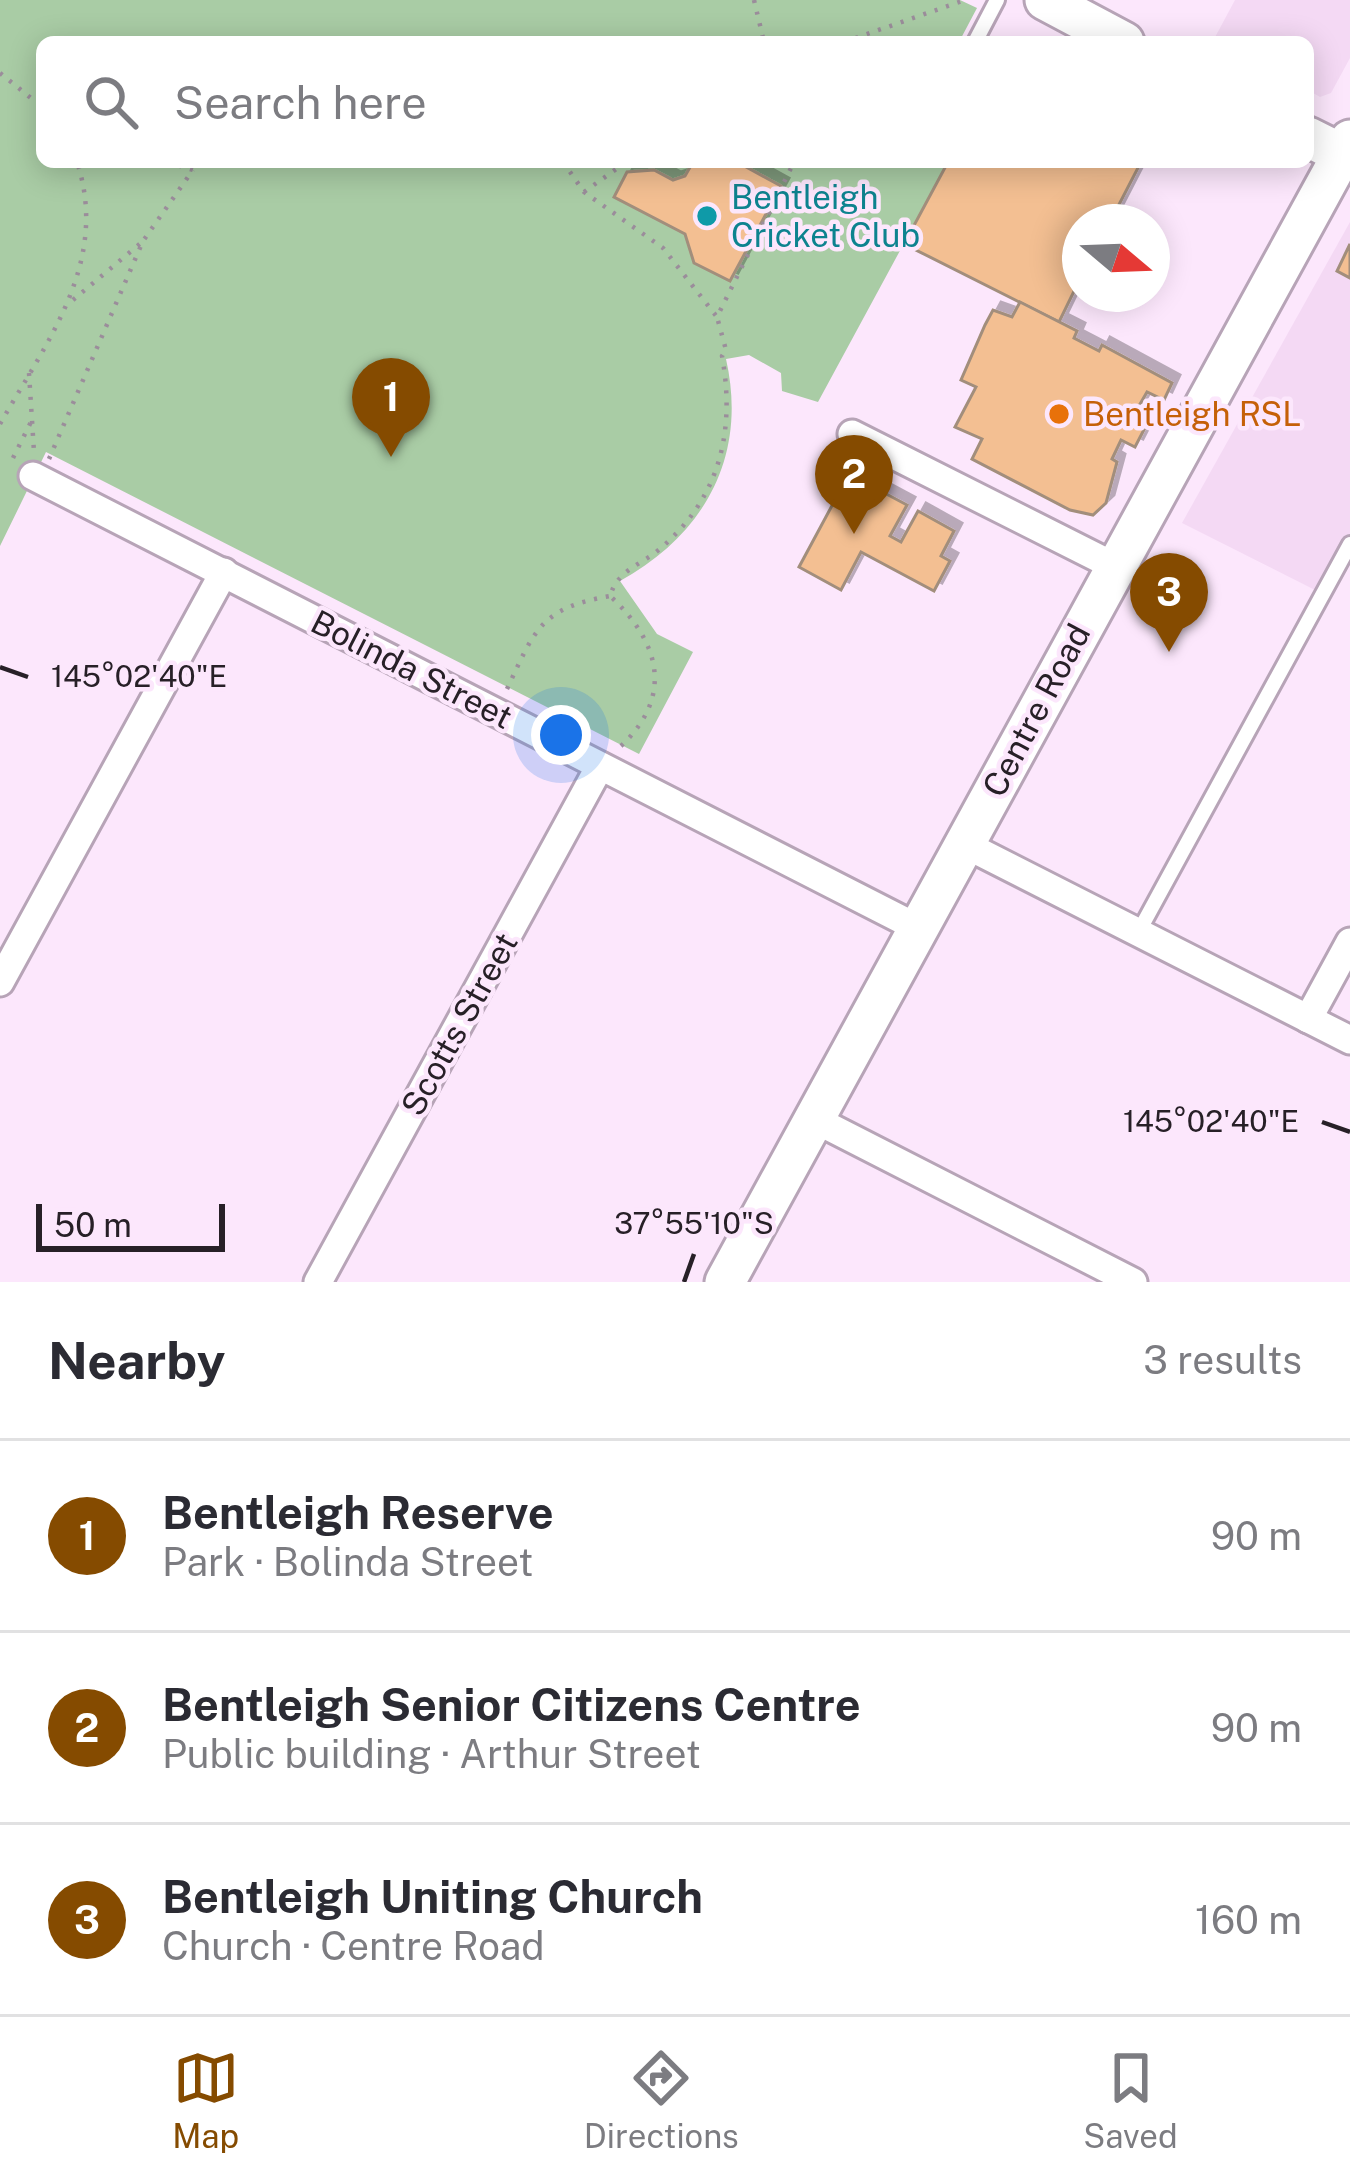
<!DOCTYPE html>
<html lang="en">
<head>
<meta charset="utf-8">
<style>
	body { margin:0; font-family:"Public Sans",sans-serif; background:#f7f7f7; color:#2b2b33 }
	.compass { position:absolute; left:1062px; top:204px; width:108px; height:108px; border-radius:50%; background:#fff; box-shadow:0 6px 30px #0003; rotate:109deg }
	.scale { position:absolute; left:36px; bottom:30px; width:189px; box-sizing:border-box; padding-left:12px; border:6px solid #272027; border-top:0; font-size:33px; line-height:42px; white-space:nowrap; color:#272027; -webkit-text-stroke:9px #fce7fc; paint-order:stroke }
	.you { position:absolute; left:561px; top:735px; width:42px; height:42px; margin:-30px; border:9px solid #fff; border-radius:50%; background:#1a73e8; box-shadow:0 0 0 18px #1a73e833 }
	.badge { display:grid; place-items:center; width:78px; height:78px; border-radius:50%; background:#854b00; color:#fff; font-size:39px; font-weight:700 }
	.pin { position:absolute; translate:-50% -99px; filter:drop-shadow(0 3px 6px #0008) }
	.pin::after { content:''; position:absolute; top:63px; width:42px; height:36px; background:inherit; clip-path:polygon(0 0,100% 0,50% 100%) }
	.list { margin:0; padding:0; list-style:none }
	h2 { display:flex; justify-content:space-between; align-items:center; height:156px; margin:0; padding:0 48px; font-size:51px }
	h2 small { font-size:39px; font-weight:400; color:#7c7c81 }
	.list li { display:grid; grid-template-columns:78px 1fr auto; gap:36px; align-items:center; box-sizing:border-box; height:192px; padding:0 48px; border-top:3px solid #e1e1e2 }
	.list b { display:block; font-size:45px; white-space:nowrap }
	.list p { margin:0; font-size:39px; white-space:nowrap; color:#7c7c81 }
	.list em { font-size:39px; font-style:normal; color:#7c7c81 }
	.icon { flex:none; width:66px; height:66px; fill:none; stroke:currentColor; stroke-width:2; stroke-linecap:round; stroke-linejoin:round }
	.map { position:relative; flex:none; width:1350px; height:1282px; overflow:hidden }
	.search { position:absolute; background:#fff; box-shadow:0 6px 30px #0003; left:36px; right:36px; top:36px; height:132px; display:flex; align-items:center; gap:30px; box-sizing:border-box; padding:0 42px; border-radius:18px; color:#7c7c81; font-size:45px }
	.sheet { height:732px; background:#fff }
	nav { display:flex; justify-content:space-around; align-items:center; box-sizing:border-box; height:168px; border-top:3px solid #e1e1e2; background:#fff; font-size:33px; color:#7c7c81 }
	nav a { display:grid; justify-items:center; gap:6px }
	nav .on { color:#854b00 }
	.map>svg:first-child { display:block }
	.built { fill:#f4d9f4 }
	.green { fill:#a9cca5 }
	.building { fill:#f3bf92; stroke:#a28e7c; stroke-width:3; filter:url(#shadow) }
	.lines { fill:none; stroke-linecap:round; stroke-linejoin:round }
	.lane-casing { stroke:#b7a4b7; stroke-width:20 }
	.street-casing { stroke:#b7a4b7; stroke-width:33 }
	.secondary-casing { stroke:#b7a4b7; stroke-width:45 }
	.path { stroke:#9b8d9b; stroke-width:4.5; stroke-dasharray:3 9; stroke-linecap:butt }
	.lane { stroke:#fff; stroke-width:14 }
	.street { stroke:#fff; stroke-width:27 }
	.secondary { stroke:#fff; stroke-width:39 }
	.ticks { fill:none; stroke:#272027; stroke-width:4.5 }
	.culture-dot { fill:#0f9aa8; stroke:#fce7fc; stroke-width:4.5 }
	.food-dot { fill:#e8710a; stroke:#fce7fc; stroke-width:4.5 }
	.labels { text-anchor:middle; stroke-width:9; stroke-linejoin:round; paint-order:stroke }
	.culture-label { font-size:33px; fill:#0d838f; stroke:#fce7fc; text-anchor:start }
	.food-label { font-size:33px; fill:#c56008; stroke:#fce7fc; text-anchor:start }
	.street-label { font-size:33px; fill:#272027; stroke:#fce7fc }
	.ticks-label { font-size:30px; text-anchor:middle; fill:#272027; stroke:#fce7fc; stroke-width:9; stroke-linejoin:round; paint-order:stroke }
</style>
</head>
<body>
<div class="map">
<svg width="1350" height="1282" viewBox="0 0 1350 1282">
	<defs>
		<filter id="shadow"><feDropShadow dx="8" dy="-8" stdDeviation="0" flood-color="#0004"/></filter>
	</defs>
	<rect width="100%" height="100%" fill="#fce7fc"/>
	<!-- built -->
	<g class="built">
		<path d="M1235,0H1350V58L1331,93L1320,97L1308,90V42L1213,41Z"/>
		<path d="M1350,222V536L1319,592L1182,523Z"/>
	</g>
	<!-- green -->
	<path class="green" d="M0,0H960L977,8L959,42H42V162H948L818,402L782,391L781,373L749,355L726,359C748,456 705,534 620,581L657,634L693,652L639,754L46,452L0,546Z"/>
	<!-- building -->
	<g class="building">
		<path d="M693,162H737L781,186L730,281L694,263L685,234L614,197L627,172L654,170L673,180L685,176Z"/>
		<path d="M948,162H1141L1110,222H1080V279L1059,322L904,244Z"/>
		<path d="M1350,244V278L1337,271Z"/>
		<path d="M1020,302L1077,331L1074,338L1099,351L1102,345L1172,383L1164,400L1147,392L1136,411L1150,418L1135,447L1121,440L1112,459L1117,462L1106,503L1093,515L1070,510L972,459L982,439L955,427L976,387L961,380L985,325L993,310L1012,317Z"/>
		<path d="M849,474L907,505L890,536L901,542L918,511L954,531L941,556L950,561L934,591L861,552L841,590L799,567Z"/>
	</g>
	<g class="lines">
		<!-- lane casing -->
		<g class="lane-casing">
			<g id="lane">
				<path d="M975,42L997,0"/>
				<path d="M1138,933L1350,544"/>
			</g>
		</g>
		<!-- street casing -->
		<g class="street-casing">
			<g id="street">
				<path d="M852,434L1114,566"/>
				<path d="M33,476L918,928"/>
				<path d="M964,844L1350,1040"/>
				<path d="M0,982L224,572"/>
				<path d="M1308,1019L1350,942"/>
				<path d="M814,1119L1133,1282"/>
				<path d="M318,1282L600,766"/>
			</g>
		</g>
		<!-- secondary casing -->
		<g class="secondary-casing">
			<g id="secondary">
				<path d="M1045,0L1124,42"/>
				<path d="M1308,137L1350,158"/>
				<path d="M725,1282L1350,140"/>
			</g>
		</g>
		<!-- path -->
		<g class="path">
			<path d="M754,0L764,42"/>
			<path d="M844,42L965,0"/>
			<path d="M0,73L42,107"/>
			<path d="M167,162L193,170L204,162"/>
			<path d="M563,162L584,192L663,248L717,317L794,162"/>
			<path d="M584,192L626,162"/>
			<path d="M73,300L142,242"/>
			<path d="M29,373L34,452"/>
			<path d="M0,424C47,341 110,262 77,162"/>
			<path d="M13,458L32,420"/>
			<path d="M49,459L143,241L193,170"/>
			<path d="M507,689C535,629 541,608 610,596"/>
			<path d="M621,746C675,695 659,641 610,596C618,571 636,567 656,552C719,501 736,433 722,356L726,350L717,317"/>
		</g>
		<!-- lane -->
		<use href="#lane" class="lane"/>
		<!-- street -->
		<use href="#street" class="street"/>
		<!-- secondary -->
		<use href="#secondary" class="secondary"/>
	</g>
	<!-- ticks -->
	<path class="ticks" d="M0,667L28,677M1322,1122L1350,1132M684,1282L694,1254"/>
	<!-- markers -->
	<circle class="culture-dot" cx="707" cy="216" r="12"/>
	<circle class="food-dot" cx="1059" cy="414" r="12"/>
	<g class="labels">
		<!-- culture labels -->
		<g class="culture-label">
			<text x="731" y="209">Bentleigh<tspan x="731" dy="38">Cricket Club</tspan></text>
		</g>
		<!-- food labels -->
		<g class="food-label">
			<text x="1083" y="426">Bentleigh RSL</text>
		</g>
		<!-- street labels -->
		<g class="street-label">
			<text transform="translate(412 669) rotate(27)" y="12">Bolinda Street</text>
			<text transform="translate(1036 710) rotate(-62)" y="12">Centre Road</text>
			<text transform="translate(459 1024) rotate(-61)" y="12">Scotts Street</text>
		</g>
	</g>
	<g class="ticks-label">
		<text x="139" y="687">145°02'40"E</text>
		<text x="1211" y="1132">145°02'40"E</text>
		<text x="694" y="1234">37°55'10"S</text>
	</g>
</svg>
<svg class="compass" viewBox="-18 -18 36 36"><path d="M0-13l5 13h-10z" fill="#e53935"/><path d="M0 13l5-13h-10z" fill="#7c7c81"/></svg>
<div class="scale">50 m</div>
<div class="you"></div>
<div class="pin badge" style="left:391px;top:457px">1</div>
<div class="pin badge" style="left:854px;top:534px">2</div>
<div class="pin badge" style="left:1169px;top:652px">3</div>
<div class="search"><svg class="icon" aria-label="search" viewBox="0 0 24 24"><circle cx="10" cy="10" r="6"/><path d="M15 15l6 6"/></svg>Search here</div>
</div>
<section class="sheet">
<h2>Nearby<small>3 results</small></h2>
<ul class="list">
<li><span class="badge">1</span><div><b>Bentleigh Reserve</b><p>Park · Bolinda Street</p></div><em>90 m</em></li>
<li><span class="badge">2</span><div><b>Bentleigh Senior Citizens Centre</b><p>Public building · Arthur Street</p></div><em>90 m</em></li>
<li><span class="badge">3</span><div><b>Bentleigh Uniting Church</b><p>Church · Centre Road</p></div><em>160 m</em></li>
</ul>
</section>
<nav>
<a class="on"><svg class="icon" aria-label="map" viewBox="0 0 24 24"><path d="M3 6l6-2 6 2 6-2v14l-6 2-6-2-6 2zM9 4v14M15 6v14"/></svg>Map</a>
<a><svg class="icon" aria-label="directions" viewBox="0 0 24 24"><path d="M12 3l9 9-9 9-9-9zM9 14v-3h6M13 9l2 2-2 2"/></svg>Directions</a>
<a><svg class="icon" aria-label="saved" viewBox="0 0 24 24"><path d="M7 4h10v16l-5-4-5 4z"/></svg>Saved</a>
</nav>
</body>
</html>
